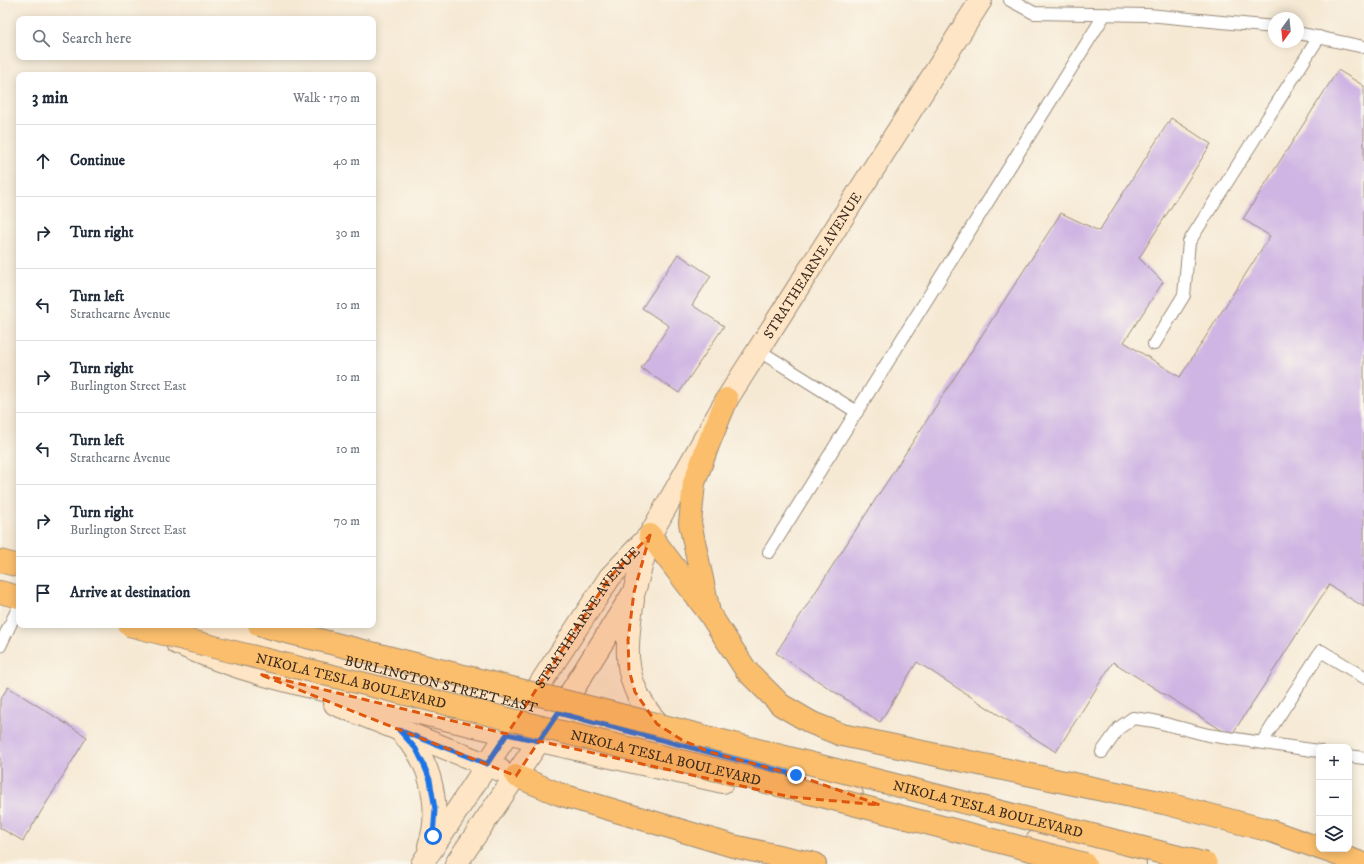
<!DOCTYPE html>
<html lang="en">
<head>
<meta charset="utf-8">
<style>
	body { margin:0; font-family:"IM FELL DW Pica",serif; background:#f6f6f7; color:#1f2937 }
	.controls { position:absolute; right:12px; bottom:12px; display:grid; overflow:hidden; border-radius:8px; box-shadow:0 2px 10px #0003 }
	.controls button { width:36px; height:36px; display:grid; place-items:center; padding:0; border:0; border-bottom:1px solid #e0e1e3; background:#fff; color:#1f2937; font:20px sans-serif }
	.compass { position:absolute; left:1268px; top:12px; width:36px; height:36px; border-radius:50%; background:#fff; box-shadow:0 2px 10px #0003; rotate:195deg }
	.stop { position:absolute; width:12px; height:12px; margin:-9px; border:3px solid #1a73e8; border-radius:50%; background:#fff }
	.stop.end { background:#1a73e8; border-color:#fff; box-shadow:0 1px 4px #0008 }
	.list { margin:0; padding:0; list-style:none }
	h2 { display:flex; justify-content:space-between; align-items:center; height:52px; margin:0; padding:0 16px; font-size:17px }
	h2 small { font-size:13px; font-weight:400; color:#747a83 }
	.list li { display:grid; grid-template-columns:26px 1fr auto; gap:12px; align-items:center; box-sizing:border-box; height:72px; padding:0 16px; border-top:1px solid #e0e1e3 }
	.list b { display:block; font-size:15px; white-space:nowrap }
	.list p { margin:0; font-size:13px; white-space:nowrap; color:#747a83 }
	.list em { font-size:13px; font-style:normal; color:#747a83 }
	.icon { flex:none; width:22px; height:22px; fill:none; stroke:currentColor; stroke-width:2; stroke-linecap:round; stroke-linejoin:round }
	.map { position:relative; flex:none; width:1364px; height:864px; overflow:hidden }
	.search { position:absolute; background:#fff; box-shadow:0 2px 10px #0003; left:16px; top:16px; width:360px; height:44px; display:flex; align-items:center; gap:10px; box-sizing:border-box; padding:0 14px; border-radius:8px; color:#747a83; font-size:15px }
	.panel { position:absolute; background:#fff; box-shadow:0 2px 10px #0003; left:16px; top:72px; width:360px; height:556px; border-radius:8px }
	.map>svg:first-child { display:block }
	.building { fill:#cfb5e3 }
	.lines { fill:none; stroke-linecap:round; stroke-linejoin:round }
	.lane-casing { stroke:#988a79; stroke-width:14 }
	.secondary-casing { stroke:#988a79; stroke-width:24 }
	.highway-casing { stroke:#988a79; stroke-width:24 }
	.lane { stroke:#fff; stroke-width:12 }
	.secondary { stroke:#fde5c5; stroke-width:22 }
	.highway { stroke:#fabe6d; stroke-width:22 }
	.highway-bridge-casing { stroke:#988a79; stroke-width:24; stroke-linecap:butt }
	.highway-bridge { stroke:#fabe6d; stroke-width:22 }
	.route { stroke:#1a73e8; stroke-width:5 }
	.marked { fill:#df570d; fill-opacity:0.2; stroke:#df570d; stroke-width:3; stroke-dasharray:8 5; stroke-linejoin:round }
	.labels { text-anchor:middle; stroke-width:3; stroke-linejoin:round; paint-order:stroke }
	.street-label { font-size:14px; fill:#3b2a1e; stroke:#fbf7ec }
</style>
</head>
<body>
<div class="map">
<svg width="1364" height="864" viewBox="0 0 1364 864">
	<rect width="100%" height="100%" fill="#fbf7ec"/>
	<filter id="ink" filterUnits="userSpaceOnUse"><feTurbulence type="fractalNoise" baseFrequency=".025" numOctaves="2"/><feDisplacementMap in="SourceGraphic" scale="8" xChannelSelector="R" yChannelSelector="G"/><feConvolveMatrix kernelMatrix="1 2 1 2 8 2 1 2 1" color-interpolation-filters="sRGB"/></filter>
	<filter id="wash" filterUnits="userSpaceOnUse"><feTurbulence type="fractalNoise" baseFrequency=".012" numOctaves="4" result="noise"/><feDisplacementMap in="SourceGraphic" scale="16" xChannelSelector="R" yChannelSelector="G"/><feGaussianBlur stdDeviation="0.9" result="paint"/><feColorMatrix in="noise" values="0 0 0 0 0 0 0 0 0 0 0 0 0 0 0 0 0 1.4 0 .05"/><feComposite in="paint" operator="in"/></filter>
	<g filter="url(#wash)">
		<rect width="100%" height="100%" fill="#f6e9d4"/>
		<g id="blocks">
			<!-- building -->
			<g class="building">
				<path d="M1338,70L1364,86V607L1329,585L1231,736L1113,662L1056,752L917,662L880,722L776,653L1061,213L1099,231L1171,118L1211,144L1139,258L1163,282L1124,342L1180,377L1270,236L1243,219Z"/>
				<path d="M678,254L711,276L692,305L724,326L679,393L641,368L669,326L642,308Z"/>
				<path d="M8,687L87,737L23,841L0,828V700Z"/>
			</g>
		</g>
	</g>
	<g filter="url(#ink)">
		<use href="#blocks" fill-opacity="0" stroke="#988a79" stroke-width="1"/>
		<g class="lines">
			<!-- lane casing -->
			<g class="lane-casing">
				<g id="lane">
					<path d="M1010,0L1034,13L1148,15L1274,27"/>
					<path d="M1298,33L1364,47"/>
					<path d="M1154,344L1184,295L1189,242L1319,37"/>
					<path d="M758,350L857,412"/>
					<path d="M769,552L1105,14"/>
					<path d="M0,646L19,606"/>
					<path d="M1262,742L1321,651L1364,677"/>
					<path d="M1102,752L1119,728L1133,718L1154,721L1208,735L1319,751"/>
					<path d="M1349,756L1364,758"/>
				</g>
			</g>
			<!-- secondary casing -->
			<g class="secondary-casing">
				<g id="secondary">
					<path d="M633,600C627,640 621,674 647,710C653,719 659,725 668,731"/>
					<path id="s1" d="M185,625L213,629L270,641L526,705L796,775L852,795"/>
					<path d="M177,643C244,674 315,688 386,705C498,732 610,757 723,782"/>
					<path d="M335,704L500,770"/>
					<path d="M400,730C405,737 411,743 416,749C434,776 440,816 429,846"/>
					<path d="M1037,841L1135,864"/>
					<path id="s2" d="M422,864L610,577L650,535L727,399L981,0"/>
					<path d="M456,864L558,713L634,592L649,538"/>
				</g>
			</g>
			<!-- highway casing -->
			<g class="highway-casing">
				<g id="highway">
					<path d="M650,535L709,613L746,670L781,705L812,723L842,735L1164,803L1271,831L1319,848"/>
					<path d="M0,561L19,566"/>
					<path d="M0,592L19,597"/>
					<path d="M708,607L690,523L694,483L708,445L727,399"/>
					<path d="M516,776L559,794L733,846L815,864"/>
					<path d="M1322,849L1364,864"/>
				</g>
			</g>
			<!-- lane -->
			<use href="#lane" class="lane"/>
			<!-- secondary -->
			<use href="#secondary" class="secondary"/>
			<!-- highway -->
			<use href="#highway" class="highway"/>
			<!-- highway-bridge casing -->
			<g class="highway-bridge-casing">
				<g id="highway-bridge">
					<path id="s3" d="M129,625L226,650L787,787L1085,864"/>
					<path id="s4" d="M259,625L608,712L1206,864"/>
				</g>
			</g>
			<!-- highway-bridge -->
			<use href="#highway-bridge" class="highway-bridge"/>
		</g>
	</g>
	<g class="lines" filter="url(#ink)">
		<!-- route -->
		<path class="route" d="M433,836L435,809L430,780L423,763L416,749L399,730L487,764L507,734L539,741L558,713L796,775"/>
	</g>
	<!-- marked area -->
	<path class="marked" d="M650,535L634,592L628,640L629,670L635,692L657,724L682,740L710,752L796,775L880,805L791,797L539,741L516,776L259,674L507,734L610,577Z"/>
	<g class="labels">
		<!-- street labels -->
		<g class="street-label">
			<text dy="5" stroke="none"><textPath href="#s2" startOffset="716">STRATHEARNE AVENUE</textPath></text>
			<text dy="5" stroke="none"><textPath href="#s2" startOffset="297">STRATHEARNE AVENUE</textPath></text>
			<text dy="5" stroke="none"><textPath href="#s3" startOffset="229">NIKOLA TESLA BOULEVARD</textPath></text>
			<text dy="5" stroke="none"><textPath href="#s1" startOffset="263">BURLINGTON STREET EAST</textPath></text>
			<text dy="5" stroke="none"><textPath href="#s3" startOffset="553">NIKOLA TESLA BOULEVARD</textPath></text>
			<text dy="5" stroke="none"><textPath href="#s4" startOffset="752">NIKOLA TESLA BOULEVARD</textPath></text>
		</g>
	</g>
</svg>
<div class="controls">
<button>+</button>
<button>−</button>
<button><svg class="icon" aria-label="layers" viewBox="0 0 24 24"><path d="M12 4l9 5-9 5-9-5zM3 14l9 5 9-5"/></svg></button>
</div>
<svg class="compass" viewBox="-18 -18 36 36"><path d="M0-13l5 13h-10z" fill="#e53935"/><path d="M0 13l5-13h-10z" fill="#747a83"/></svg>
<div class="stop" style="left:433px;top:836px"></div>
<div class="stop end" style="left:796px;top:775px"></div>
<div class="search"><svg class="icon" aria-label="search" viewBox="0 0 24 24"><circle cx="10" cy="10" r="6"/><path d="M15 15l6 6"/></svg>Search here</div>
<section class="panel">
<h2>3 min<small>Walk · 170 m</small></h2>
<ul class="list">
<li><svg class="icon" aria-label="ahead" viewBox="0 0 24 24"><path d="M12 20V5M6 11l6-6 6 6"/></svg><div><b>Continue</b></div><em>40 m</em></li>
<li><svg class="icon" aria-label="right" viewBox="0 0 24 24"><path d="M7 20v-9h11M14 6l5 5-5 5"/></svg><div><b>Turn right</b></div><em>30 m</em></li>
<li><svg class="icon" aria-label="left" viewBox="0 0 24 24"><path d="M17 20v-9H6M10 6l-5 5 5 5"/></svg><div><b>Turn left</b><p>Strathearne Avenue</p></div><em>10 m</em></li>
<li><svg class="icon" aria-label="right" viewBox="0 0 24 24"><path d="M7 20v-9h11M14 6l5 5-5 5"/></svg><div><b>Turn right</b><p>Burlington Street East</p></div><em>10 m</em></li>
<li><svg class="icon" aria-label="left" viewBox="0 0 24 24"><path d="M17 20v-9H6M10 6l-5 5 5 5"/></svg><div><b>Turn left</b><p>Strathearne Avenue</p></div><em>10 m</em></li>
<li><svg class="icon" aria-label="right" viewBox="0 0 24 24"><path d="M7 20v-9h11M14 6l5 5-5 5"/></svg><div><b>Turn right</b><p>Burlington Street East</p></div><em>70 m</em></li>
<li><svg class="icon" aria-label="arrive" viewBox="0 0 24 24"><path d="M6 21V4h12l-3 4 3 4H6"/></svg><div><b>Arrive at destination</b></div></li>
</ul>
</section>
</div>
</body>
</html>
